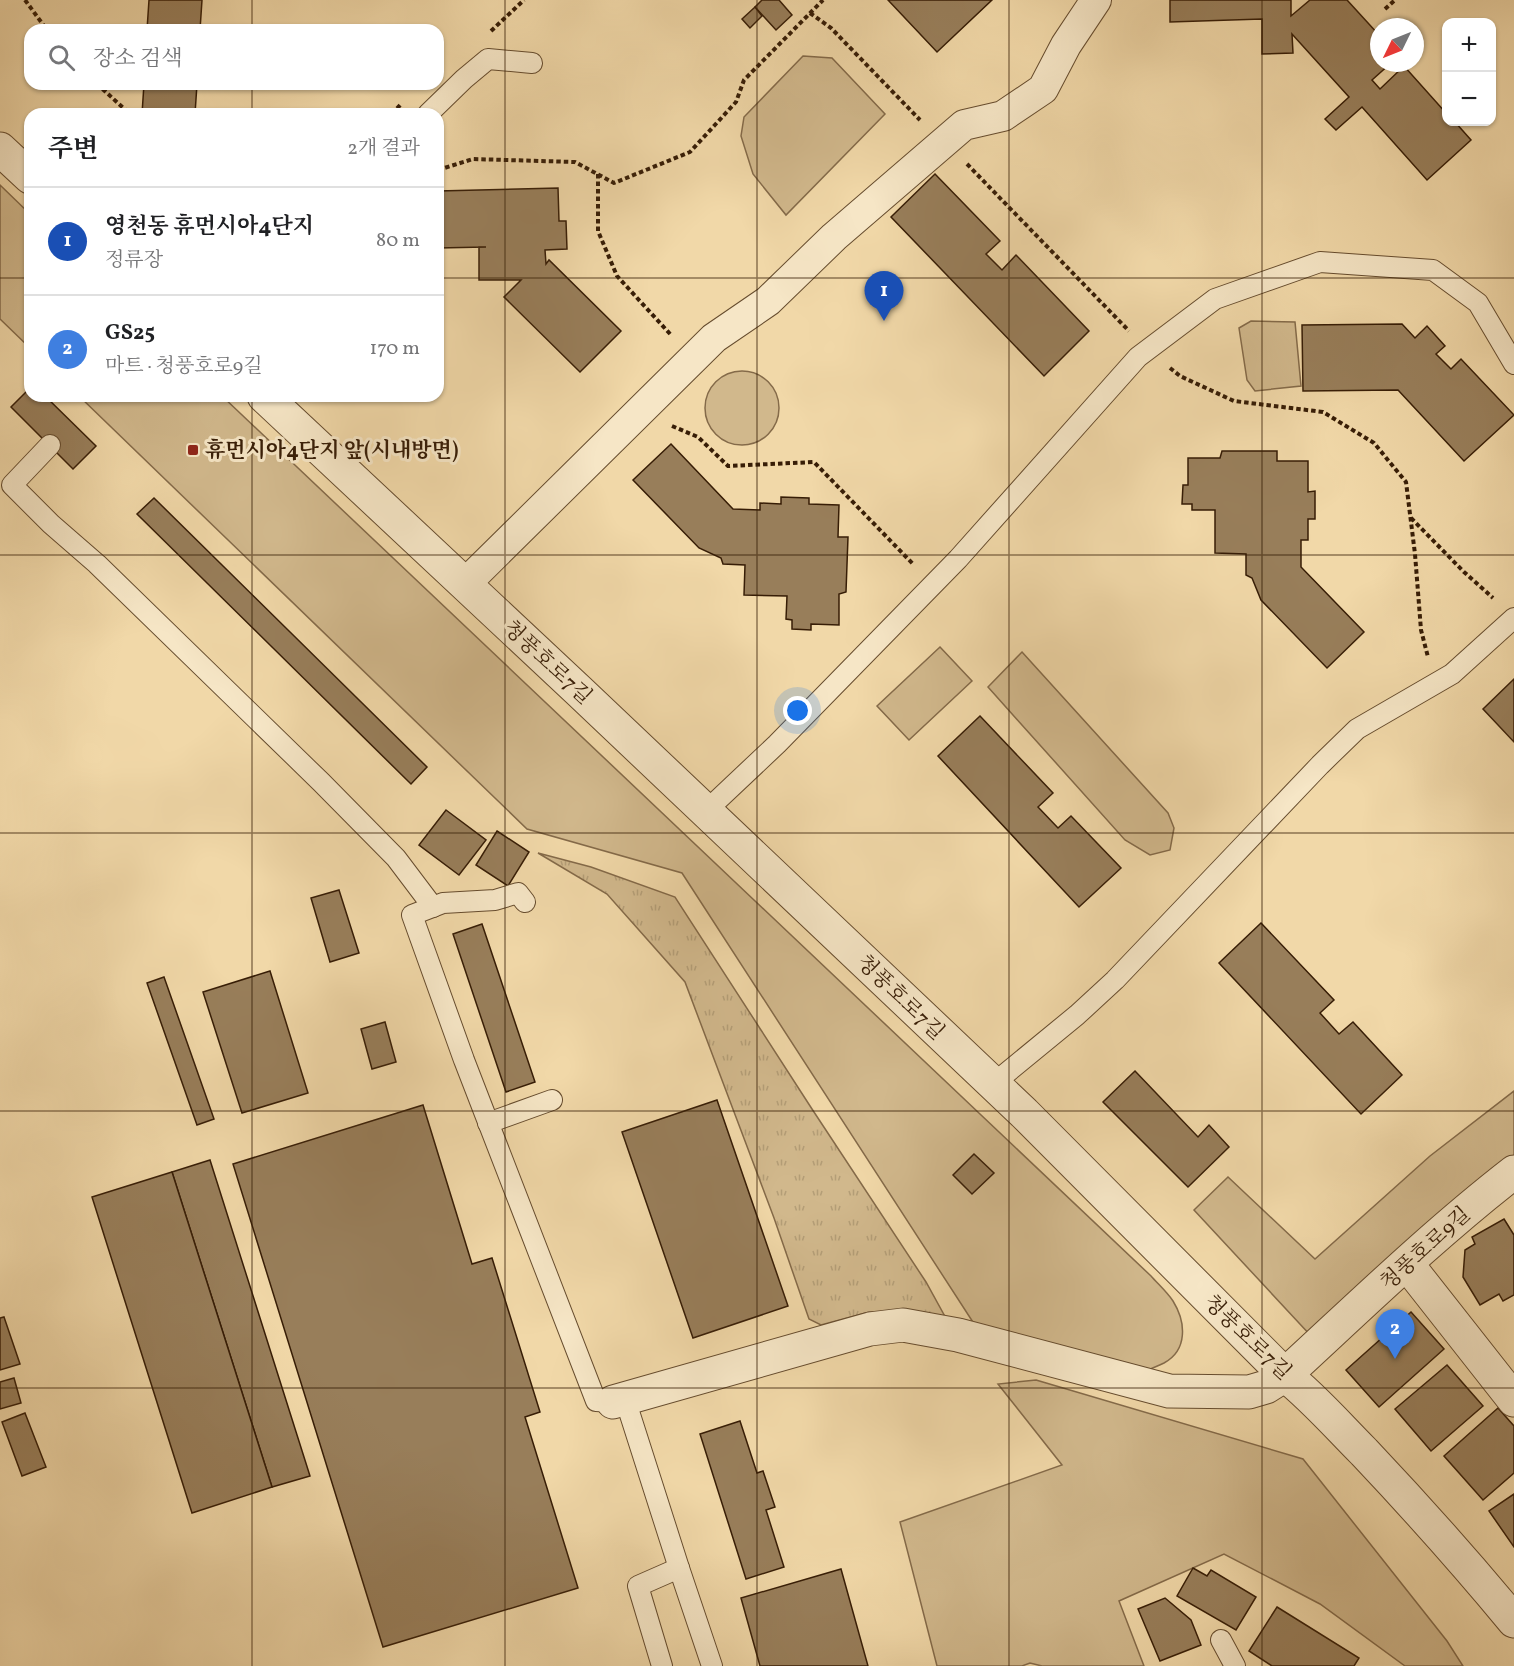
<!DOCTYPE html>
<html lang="ko">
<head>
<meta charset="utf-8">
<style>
	body { margin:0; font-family:Vollkorn,"Noto Serif KR",serif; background:#f6f6f6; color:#202124 }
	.controls { position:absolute; right:18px; top:18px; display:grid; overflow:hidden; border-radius:12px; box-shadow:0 2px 4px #0004 }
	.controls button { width:54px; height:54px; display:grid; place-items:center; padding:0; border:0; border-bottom:2px solid #e0e0e0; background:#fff; color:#202124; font:30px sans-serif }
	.compass { position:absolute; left:1370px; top:18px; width:54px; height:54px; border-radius:50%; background:#fff; box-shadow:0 2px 4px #0004; rotate:227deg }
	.you { position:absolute; left:798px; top:711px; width:21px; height:21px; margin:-15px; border:4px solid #fff; border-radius:50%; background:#1a73e8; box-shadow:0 0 0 9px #1a73e833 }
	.badge { display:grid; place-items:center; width:39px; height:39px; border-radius:50%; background:#d93025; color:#fff; font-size:20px; font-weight:700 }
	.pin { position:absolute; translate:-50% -50px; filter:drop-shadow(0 2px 3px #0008) }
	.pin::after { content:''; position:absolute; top:32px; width:21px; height:18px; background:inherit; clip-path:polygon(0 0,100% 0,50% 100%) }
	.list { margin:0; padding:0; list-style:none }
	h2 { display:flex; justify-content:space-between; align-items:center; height:78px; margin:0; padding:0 24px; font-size:26px }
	h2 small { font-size:20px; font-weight:400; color:#757577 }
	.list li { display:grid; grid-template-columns:39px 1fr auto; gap:18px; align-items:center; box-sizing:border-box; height:108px; padding:0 24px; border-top:2px solid #e0e0e0 }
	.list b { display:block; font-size:22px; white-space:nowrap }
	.list p { margin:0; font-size:20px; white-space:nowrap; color:#757577 }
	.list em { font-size:20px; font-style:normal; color:#757577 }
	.icon { flex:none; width:33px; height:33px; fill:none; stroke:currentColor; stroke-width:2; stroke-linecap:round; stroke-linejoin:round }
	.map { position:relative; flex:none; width:1514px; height:1666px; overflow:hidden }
	.search { position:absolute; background:#fff; box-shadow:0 2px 4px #0004; left:24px; top:24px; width:420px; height:66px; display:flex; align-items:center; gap:15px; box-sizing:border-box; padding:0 21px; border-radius:18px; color:#757577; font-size:22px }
	.panel { position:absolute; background:#fff; box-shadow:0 2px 4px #0004; left:24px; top:108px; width:420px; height:294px; border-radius:18px }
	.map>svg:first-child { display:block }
	.grass { fill:url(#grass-tufts); stroke:#846a49; stroke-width:1.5 }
	.park { fill:#d1b88c; stroke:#846a49; stroke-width:1.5 }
	.building { fill:#987e5a; stroke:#371d06; stroke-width:1.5 }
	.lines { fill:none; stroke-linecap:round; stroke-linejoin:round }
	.service-casing { stroke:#664c2e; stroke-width:22 }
	.pedestrian-casing { stroke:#664c2e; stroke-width:32 }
	.minor-casing { stroke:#664c2e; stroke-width:35 }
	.tertiary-casing { stroke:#664c2e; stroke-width:35 }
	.path { stroke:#371d06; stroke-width:4; stroke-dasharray:4.5 3; stroke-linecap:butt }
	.service { stroke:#f6e6c6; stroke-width:20 }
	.pedestrian { stroke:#f6e6c6; stroke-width:30 }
	.minor { stroke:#f6e6c6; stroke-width:33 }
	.tertiary { stroke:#f6e6c6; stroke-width:33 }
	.grid { fill:none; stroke:#371d06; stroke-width:1.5; stroke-opacity:0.55 }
	.poi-dot { fill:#8f2418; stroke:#f6e6c6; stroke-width:2 }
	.labels { text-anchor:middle; stroke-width:6; stroke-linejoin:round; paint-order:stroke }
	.poi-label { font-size:21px; font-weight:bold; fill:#371d06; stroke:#f6e6c6; text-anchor:start }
	.street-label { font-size:21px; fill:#371d06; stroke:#f6e6c6 }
</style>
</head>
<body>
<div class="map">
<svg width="1514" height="1666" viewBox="0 0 1514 1666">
	<defs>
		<pattern id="grass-tufts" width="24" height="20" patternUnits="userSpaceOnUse" patternTransform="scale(1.5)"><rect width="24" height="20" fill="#d1b88c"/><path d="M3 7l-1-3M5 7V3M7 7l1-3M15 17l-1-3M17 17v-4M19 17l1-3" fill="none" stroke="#b49e77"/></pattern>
	</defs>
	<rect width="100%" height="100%" fill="#f1d8a8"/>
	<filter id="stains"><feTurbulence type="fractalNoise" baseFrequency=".00333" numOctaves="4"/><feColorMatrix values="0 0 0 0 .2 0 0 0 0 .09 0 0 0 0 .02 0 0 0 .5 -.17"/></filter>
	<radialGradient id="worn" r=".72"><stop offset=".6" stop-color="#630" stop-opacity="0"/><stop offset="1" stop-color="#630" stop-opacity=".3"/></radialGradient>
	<!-- grass -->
	<path class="grass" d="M538,853L591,867L675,897L812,1109L926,1282L948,1322L894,1312H869L821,1325L809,1319L774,1218L685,982L607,894Z"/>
	<!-- park -->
	<g class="park">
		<path d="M803,56L832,58L885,114L786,215L753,174L741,136L744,117Z"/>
		<path d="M0,185L30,214V348L0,319Z"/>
		<path d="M1251,321L1295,322L1301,386L1255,391L1247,380L1239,328Z"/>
		<circle cx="742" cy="408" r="37"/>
		<path d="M79,396H222L1151,1276C1158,1284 1167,1292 1173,1301C1186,1322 1188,1350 1164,1363C1158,1366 1152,1368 1146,1371L980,1333L682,873L527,829Z"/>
		<path d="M940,647L972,681L909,740L877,706Z"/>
		<path d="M1022,652L1168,813L1174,828L1170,850L1150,855L1125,840L988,687Z"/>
		<path d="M1514,1091V1165L1312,1337L1194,1210L1228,1177L1315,1259L1430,1156Z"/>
		<path d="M1036,1380L1303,1459L1447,1641L1463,1666H1405L1320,1604L1224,1554L1119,1601L1144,1666H1042L1030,1663L1022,1666H937L900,1522L1062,1465L998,1384Z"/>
	</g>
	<!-- building -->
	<g class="building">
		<path d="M149,0H202L200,30H147Z"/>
		<path d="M762,0H779L792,15L776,30L755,7Z"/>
		<path d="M888,0H992L937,52Z"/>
		<path d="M1170,0H1291V16L1310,0H1347L1379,35V63H1391L1372,80L1380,89L1404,66L1446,113V122H1455L1471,140L1427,180L1362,107L1336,130L1325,119L1349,97L1292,34L1293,53L1262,54V19L1170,22Z"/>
		<path d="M755,7L762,16L750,28L742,19Z"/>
		<path d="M144,84H197L195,114H142Z"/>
		<path d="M935,174L1000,241L986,254L1002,270L1016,255L1089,331L1044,376L891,217Z"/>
		<path d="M558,188L559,221H566L567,249L545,250L546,264L549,260L621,331L580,372L504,297L521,280H479V247H486L438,248V191Z"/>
		<path d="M1402,324L1415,338L1427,326L1445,346L1436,354L1451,369L1461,359L1514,415L1464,461L1398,390L1303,391L1302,325Z"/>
		<path d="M30,388V396H45L96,446L73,469L11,407Z"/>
		<path d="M671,444L733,509L760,510V503L781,504V497L809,498V504L839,505L838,537H848L846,592L839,594V625L811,624V630L792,629V620L786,619L787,596L744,595L745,565L723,564L721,558L699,548L633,480Z"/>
		<path d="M1222,451H1277V461H1308V492L1315,491V519H1308V540H1301V567L1364,632L1327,668L1261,600L1252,578L1246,575V554L1215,553V510H1192V504H1182L1183,485H1188V458H1220Z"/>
		<path d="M154,498L427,767L411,784L137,514Z"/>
		<path d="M1514,679V742L1483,709Z"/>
		<path d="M980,716L1053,793L1038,807L1058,828L1071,816L1121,868L1079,907L938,756Z"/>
		<path d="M446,810L486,840L459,875L419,845Z"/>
		<path d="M497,831L529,852L508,886L476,865Z"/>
		<path d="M339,890L359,953L330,962L311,898Z"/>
		<path d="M1261,923L1334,1000L1320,1013L1339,1034L1353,1022L1402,1075L1361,1114L1219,963Z"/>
		<path d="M482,924L535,1082L506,1092L453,934Z"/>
		<path d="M270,971L308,1093L242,1113L203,992Z"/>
		<path d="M164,977L214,1119L197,1125L147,983Z"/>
		<path d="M385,1022L396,1062L372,1069L361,1029Z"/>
		<path d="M1135,1071L1198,1137L1209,1125L1229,1147L1188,1187L1103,1102Z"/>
		<path d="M717,1100L788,1306L693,1338L622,1132Z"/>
		<path d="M423,1105L472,1264L492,1258L540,1412L525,1417L578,1588L383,1647L233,1164Z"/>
		<path d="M974,1154L994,1173L972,1194L953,1175Z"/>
		<path d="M210,1160L310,1476L272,1487L172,1172Z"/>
		<path d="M172,1172L272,1487L192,1513L92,1197Z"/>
		<path d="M1504,1219L1514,1235V1295L1503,1301L1499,1294L1480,1305L1463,1277L1465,1250L1475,1244L1472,1237Z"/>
		<path d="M1411,1312L1444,1349L1379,1407L1346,1370Z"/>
		<path d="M4,1317L20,1364L0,1370V1318Z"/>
		<path d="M1447,1365L1483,1406L1431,1451L1395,1409Z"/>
		<path d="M14,1378L21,1403L0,1409V1382Z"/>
		<path d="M1498,1408L1514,1426V1473L1483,1500L1444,1456Z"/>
		<path d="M25,1413L46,1467L22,1476L2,1422Z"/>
		<path d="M740,1421L757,1473L763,1471L775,1507L766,1510L784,1567L746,1579L700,1434Z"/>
		<path d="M1514,1494V1547L1489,1511Z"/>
		<path d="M1193,1568L1207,1576L1211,1570L1256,1597L1236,1630L1177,1596Z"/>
		<path d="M841,1569L868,1666H760L741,1598Z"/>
		<path d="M1165,1598L1191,1620L1201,1645L1160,1661L1138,1609Z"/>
		<path d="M1277,1607L1359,1658L1354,1666H1272L1249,1651Z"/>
	</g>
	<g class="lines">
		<!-- service casing -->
		<g class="service-casing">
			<g id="service">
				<path d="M428,114L464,79L488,59L532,63"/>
				<path d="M50,445L12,485L51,524L97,564L321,782L396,858L433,907"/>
				<path d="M706,811L777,744L958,559L1138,357L1215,299L1320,262L1433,270L1478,303L1514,364"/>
				<path d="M525,902L518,893L495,900L443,903L412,915L464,1060L596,1401L613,1402"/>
				<path d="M993,1084L1077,1015L1115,980L1320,765L1357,729L1452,674L1514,618"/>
				<path d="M488,1123L552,1100"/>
				<path d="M625,1399L679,1568L712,1666"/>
				<path d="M1221,1640L1235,1666"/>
				<path d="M662,1666L638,1586L679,1568"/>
			</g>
		</g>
		<!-- pedestrian casing -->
		<g class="pedestrian-casing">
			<path id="pedestrian" d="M465,584L714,338L768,301L834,237L964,125L1003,116L1043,89L1066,45L1096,0"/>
		</g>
		<!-- minor casing -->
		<g class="minor-casing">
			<g id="minor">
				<path d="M1407,1264L1514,1400"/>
				<path d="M613,1402L870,1329L903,1325L958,1335L1169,1391L1249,1392L1266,1387L1285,1375C1359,1307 1434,1234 1514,1172"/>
			</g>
		</g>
		<!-- tertiary casing -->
		<g class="tertiary-casing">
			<g id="tertiary">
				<path d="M0,149L30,177"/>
				<path d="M264,396L579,691L1024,1113L1285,1375C1314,1398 1338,1426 1364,1452C1416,1507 1466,1563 1514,1621"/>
			</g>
		</g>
		<!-- path -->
		<g class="path">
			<path d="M25,0L47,30"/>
			<path d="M1385,9L1395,0"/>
			<path d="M810,13L831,28L920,120"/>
			<path d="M491,31L524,0"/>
			<path d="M97,84L130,114"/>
			<path d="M392,114L402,103"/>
			<path d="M967,164L1129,331"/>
			<path d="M438,170L473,159L575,162L614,183L690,152L736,102L744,80L823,0"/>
			<path d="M598,174V231L617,276L671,335"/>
			<path d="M1170,368L1180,376L1234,401L1323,412L1374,443L1406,482L1415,554L1421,630L1428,657"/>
			<path d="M672,426L698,437L728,466L814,462L913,564"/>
			<path d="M1411,518L1464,572L1493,598"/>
		</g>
		<!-- service -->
		<use href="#service" class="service"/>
		<!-- pedestrian -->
		<use href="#pedestrian" class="pedestrian"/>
		<!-- minor -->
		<use href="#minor" class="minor"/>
		<!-- tertiary -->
		<use href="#tertiary" class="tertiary"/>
	</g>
	<!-- grid -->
	<path class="grid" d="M252,0V30M505,0V1666M757,0V1666M1009,0V1666M1262,0V1666M252,84V114M0,278H30M438,278H1514M252,396V1666M0,555H1514M0,833H1514M0,1111H1514M0,1388H1514"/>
	<!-- markers -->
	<rect class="poi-dot" x="187" y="444" width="12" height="12" rx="3"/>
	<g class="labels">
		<!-- poi labels -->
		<g class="poi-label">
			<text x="205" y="457">휴먼시아4단지 앞(시내방면)</text>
		</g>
		<!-- street labels -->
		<g class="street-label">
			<text transform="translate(548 662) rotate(43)" y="7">청풍호로7길</text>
			<text transform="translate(901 997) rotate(44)" y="7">청풍호로7길</text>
			<text transform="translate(1425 1248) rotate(-42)" y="7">청풍호로9길</text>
			<text transform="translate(1248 1337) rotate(44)" y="7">청풍호로7길</text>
		</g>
	</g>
	<rect width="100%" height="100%" filter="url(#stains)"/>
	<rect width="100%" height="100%" fill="url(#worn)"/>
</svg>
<div class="controls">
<button>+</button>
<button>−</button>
</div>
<svg class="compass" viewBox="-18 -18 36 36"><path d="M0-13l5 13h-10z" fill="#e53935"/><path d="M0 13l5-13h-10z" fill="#757577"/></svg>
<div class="you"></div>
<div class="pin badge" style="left:884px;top:321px;background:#1a4fb4">1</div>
<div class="pin badge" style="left:1395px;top:1359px;background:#3f7fe0">2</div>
<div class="search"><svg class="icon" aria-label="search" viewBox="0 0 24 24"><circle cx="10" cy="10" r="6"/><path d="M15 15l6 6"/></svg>장소 검색</div>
<section class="panel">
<h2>주변<small>2개 결과</small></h2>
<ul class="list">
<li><span class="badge" style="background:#1a4fb4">1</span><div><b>영천동 휴먼시아4단지</b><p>정류장</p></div><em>80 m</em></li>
<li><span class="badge" style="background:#3f7fe0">2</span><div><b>GS25</b><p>마트 · 청풍호로9길</p></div><em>170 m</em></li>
</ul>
</section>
</div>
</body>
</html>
